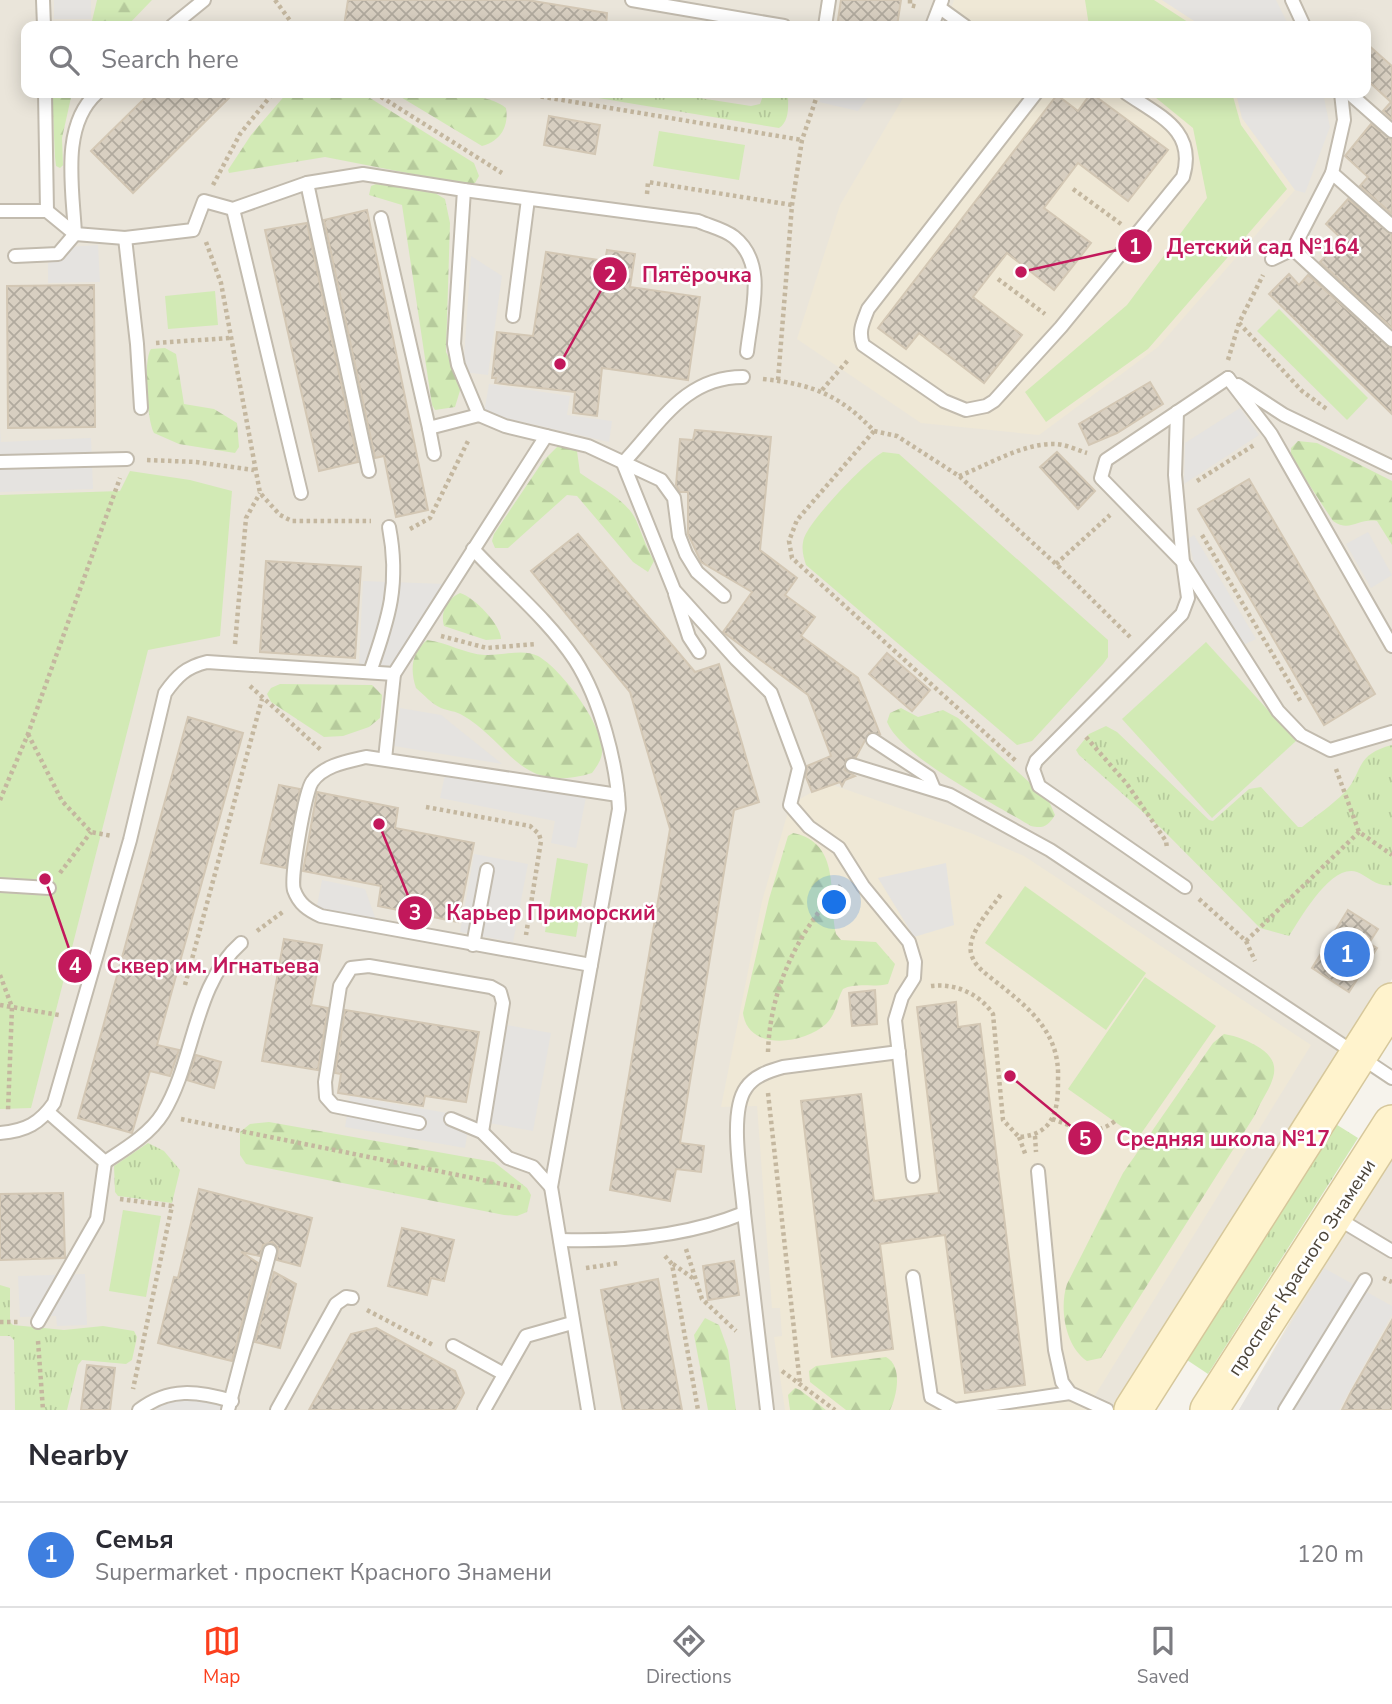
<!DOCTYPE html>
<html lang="en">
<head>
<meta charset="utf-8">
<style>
	body { margin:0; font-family:"Nunito Sans",sans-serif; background:#f7f7f7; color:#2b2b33 }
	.you { position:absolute; left:835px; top:903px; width:24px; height:24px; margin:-18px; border:5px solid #fff; border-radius:50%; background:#1a73e8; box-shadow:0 0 0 10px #1a73e833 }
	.badge { display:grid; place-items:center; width:46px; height:46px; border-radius:50%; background:#fc3f1d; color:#fff; font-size:23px; font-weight:700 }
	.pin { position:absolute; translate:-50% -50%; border:4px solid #fff; box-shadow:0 2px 7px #0006 }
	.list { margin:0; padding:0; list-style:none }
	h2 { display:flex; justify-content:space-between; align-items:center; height:91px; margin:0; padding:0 28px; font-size:30px }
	h2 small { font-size:23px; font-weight:400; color:#7c7c81 }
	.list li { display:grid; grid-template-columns:46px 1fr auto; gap:21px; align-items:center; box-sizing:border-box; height:105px; padding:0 28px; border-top:2px solid #e1e1e2 }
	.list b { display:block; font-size:26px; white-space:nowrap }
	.list p { margin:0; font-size:23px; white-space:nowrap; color:#7c7c81 }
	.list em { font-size:23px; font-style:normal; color:#7c7c81 }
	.icon { flex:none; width:38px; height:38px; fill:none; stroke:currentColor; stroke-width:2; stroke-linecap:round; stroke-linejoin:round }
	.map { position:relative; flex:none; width:1392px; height:1410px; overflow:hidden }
	.search { position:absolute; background:#fff; box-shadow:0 4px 18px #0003; left:21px; right:21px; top:21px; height:77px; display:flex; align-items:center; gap:18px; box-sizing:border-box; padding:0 24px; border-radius:14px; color:#7c7c81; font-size:26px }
	.sheet { height:196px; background:#fff }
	nav { display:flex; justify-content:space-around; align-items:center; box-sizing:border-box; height:98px; border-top:2px solid #e1e1e2; background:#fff; font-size:19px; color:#7c7c81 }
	nav a { display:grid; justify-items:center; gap:4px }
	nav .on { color:#fc3f1d }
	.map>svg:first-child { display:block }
	.residential { fill:#eae5da; fill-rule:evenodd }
	.education { fill:#efe8d6 }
	.grass { fill:url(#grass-tufts) }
	.forest { fill:url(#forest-firs) }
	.park { fill:#d2eab5 }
	.parking { fill:#e5e3e0 }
	.building { fill:url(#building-cross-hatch); stroke:#d3c7b4; stroke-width:2 }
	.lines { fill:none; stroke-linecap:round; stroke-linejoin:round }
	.service-casing { stroke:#c2bbae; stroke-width:16 }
	.secondary-casing { stroke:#d6c79b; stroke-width:40 }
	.path { stroke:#c4b79f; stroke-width:4.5; stroke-dasharray:3.5 3.5; stroke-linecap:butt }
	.service { stroke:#fff; stroke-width:12 }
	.secondary { stroke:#fff3cd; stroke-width:37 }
	.labels { text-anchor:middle; stroke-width:5; stroke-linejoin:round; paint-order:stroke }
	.street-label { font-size:19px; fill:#4b4439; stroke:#fff }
	.leader { fill:none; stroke:#c2185b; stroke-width:2.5 }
	.callout-dot { fill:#c2185b; stroke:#fff; stroke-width:2.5 }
	.mark-label { font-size:21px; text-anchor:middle; font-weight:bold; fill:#fff }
	.callout-label { font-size:21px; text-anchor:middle; font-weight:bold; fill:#c2185b; stroke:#fff; stroke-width:5; stroke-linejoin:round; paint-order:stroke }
</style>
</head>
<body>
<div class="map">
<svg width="1392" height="1410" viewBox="0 0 1392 1410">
	<defs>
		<pattern id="grass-tufts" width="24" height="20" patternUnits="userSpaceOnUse" patternTransform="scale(1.75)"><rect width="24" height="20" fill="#d2eab5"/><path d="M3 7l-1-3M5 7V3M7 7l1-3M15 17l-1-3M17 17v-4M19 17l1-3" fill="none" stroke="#b6ca9c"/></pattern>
		<pattern id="forest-firs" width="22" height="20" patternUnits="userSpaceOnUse" patternTransform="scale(1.75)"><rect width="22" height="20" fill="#d2eab5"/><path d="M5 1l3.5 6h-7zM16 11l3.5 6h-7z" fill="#b6ca9c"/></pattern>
		<pattern id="building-cross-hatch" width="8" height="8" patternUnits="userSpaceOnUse" patternTransform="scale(1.75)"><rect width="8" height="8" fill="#d8cfc1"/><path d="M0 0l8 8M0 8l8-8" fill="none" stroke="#b1aa9e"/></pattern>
	</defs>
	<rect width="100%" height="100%" fill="#f6f3ec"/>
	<!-- residential -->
	<g class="residential">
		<path d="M0,0H1392V979L1119,1410H0ZM26,26H1366V93H26Z"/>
		<path d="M1392,1153V1410H1239L1346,1224Z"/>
	</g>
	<!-- education -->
	<g class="education">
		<path d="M954,0H1162L1202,26H945Z"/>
		<path d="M906,93H1236L1242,118L1295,190L1158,347L1039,435L921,423L797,339L840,205Z"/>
		<path d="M833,785L973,834L1024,856L1311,1045L1086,1410H785L774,1337L782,1336L780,1308H772L757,1106L721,1107L762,901L790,805L812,792Z"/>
	</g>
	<!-- grass -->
	<g class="grass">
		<path d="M568,93H667L751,106L760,104L764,93H788C788,105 790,121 779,128Z"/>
		<path d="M1106,726L1117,732L1209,820L1213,821L1249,789L1261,787L1298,827H1302C1316,816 1332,805 1344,793C1364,773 1353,755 1392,745V885C1378,888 1369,877 1357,872C1331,863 1301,918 1289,936L1260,928L1163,830L1079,755L1076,750L1089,734Z"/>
		<path d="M1334,1123L1358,1138L1208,1374L1184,1358Z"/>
		<path d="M148,1143L164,1151L180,1170L172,1203L118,1196L115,1192L114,1166Z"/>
		<path d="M0,1285L10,1288V1322L13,1325L64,1330L103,1326L134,1331L137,1337L132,1360L126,1364L82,1360L78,1365L67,1410H15L14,1340L10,1336H0Z"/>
	</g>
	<!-- forest -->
	<g class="forest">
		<path d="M97,0H152L127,26H66L92,21Z"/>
		<path d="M52,93H72L62,138L63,165L60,168L56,166L55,157Z"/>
		<path d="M287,93H362L474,163L479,176L475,183L469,185L325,157L229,173L228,170L251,135Z"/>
		<path d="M394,93C421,93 485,90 506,108C509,126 501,141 482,146Z"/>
		<path d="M376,184L430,190L445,199L450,223L446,352L462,384L455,407L435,410L432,405L402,205L369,195L371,186Z"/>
		<path d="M165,348L176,354L184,404L214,409L237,423L239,447L235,453L179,444L154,433C147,421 143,359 151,349Z"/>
		<path d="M1298,441L1317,443L1392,481V545L1377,521C1358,518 1350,533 1333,521L1291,457V448Z"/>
		<path d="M558,446L577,451L580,473C598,486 626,499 636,520C642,534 646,547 654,561L648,572L633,562L577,496L567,495L508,548H495L492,541L494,534L543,461Z"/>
		<path d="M460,593C474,597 501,625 501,639L486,640L444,626C440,612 447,599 460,593Z"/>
		<path d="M427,640C446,642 465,654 485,655C501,656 523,648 538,656C561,669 601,722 602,749C603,758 597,766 592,773C519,795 511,743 462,715C456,711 448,711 441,708C432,704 424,695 416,688C410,670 411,653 427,640Z"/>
		<path d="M280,684L372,685L382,695L380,718L369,727L343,736L324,737L271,702L267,694L271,688Z"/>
		<path d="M901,708L918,717L943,710L958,718L1048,799L1055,815C1048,826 1043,829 1031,826C995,804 902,758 887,722L890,713Z"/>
		<path d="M793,833C842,843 828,895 836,934L841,940L876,942L895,964L888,984C872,988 857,982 843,989C836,1001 837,1013 826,1024C804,1044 748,1052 743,1013L769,899L788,836Z"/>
		<path d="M1224,1034C1237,1036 1249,1041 1260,1048C1290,1068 1265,1090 1255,1115L1101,1358L1087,1361C1065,1346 1059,1308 1067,1284L1123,1173L1213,1043Z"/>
		<path d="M269,1122L494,1162L527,1188L531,1195L527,1212L517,1216L504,1215L246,1164L240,1155V1132L250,1124Z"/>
		<path d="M705,1318L719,1325L728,1350L736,1410H708L694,1335Z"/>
		<path d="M886,1357C903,1366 897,1396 890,1410H846L810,1382L809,1371L816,1366Z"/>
		<path d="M795,1388L800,1390L826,1410H790L788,1395Z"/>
	</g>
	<!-- park -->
	<g class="park">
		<path d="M1085,0H1154L1194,26H1089Z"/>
		<path d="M1150,93H1232L1241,125L1287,189L1148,349L1046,422L1025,392L1127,305L1207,198L1193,128Z"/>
		<path d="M659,131L745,145L739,180L653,166Z"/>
		<path d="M215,291L218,325L168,329L165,296Z"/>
		<path d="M1279,309L1368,398L1347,420L1257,331Z"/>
		<path d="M883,452L899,454L1108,640V657L1103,664L1032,741L1017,745L806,565C803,556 801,548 804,538C810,520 866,461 883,452Z"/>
		<path d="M130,471L190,480L232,491L220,636L148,650L31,1108L0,1109V495L120,491Z"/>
		<path d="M1206,642L1296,741L1212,818L1122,719Z"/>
		<path d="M557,858L588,864L576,937L545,932Z"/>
		<path d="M1025,886L1146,973L1106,1030L985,943Z"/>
		<path d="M1145,977L1216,1026L1138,1138L1068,1089Z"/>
		<path d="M123,1210L161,1216L146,1297L109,1291Z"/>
	</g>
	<!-- parking -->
	<g class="parking">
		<rect x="54" y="0" width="37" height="19"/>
		<path d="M1162,0H1276L1289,26H1202Z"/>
		<path d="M822,93H871L858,111L819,102Z"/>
		<path d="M1236,93H1323L1330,127L1305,193L1295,190L1242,118Z"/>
		<path d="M98,245L100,282L48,283V263L59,259L68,247Z"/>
		<path d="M471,256L502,276L488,375L463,372Z"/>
		<path d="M489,384L570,396L567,415L612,421L609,442L484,413Z"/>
		<path d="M1240,408L1259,435L1184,484L1185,443Z"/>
		<path d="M0,428L1,442L91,438L93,489L0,492Z"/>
		<path d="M1368,532L1392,575L1371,588L1346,544Z"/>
		<path d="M1194,535L1256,639L1241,646L1197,576L1188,539Z"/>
		<path d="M363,581L445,584L395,666L359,664Z"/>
		<path d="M400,708L441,715L502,764L394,746Z"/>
		<path d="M446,770L586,797L576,848L551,843L555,821L440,798Z"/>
		<path d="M474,854L528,864L513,942L460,932Z"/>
		<path d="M946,863L954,925L914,937L878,878Z"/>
		<path d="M322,880L365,889L377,923L316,910Z"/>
		<path d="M507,1025L551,1033L533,1131L489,1123Z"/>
		<path d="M350,1096L470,1117L465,1148L345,1127Z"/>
		<path d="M1324,1268L1392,1306V1315L1339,1410H1239Z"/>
		<path d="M85,1274L87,1325L57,1326L56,1316L20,1317L18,1276Z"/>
		<path d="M184,1395L224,1404L222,1410H156L159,1400Z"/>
	</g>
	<!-- building -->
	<g class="building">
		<path d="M348,0H527L607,13L606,26H344Z"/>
		<path d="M841,0H901L897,26H837Z"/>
		<path d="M1366,43L1392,66V119L1383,111L1391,102L1366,79Z"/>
		<path d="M150,93H234L133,193L91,151Z"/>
		<path d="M1091,93L1168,150L1128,201L1078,163L1044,208L1091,243L1054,290L1007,253L973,297L1022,335L984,383L919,333L906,349L878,328L1057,95L1078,111Z"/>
		<path d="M549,116L600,125L595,154L544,145Z"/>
		<path d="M1371,124L1392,140V214L1360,186L1368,177L1345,156Z"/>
		<path d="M1348,199L1392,235V328L1320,262L1342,239L1326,224Z"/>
		<path d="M367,210L428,510L396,517L384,456L375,458L324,220Z"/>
		<path d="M307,223L358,462L319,471L265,230Z"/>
		<path d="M607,250L635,254L630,287L700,297L688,380L602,368L597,416L573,413L575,392L495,383L496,378H492L497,332L533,336L546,252L605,261Z"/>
		<path d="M1289,274L1299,285L1308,275L1392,349V414L1269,294Z"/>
		<path d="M94,285L95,427L8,428L7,286Z"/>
		<path d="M1150,382L1163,404L1117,433L1089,445L1079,424Z"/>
		<path d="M695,430L771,437L760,550L797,578L785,595L815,617L801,636L858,678L880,734L869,733L856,757L846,759L845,770L855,776L845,780L842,786L840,782L812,792L806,777L807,766L831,756L808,695L723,632L752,592L701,562L688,534V492H680L676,485L680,439L693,440Z"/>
		<path d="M1057,452L1095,491L1078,509L1040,467Z"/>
		<path d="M1249,479L1375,694L1324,725L1198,509Z"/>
		<path d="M578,534L695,672L719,664L759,802L734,810L680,1143L704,1146L701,1172L676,1169L670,1201L610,1190L670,829L630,692L531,571Z"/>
		<path d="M266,561L361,567L355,658L260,652Z"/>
		<path d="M887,653L930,690L912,711L869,674Z"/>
		<path d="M188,717L243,733L157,1045L179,1050L170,1076L150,1071L132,1133L78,1118Z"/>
		<path d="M279,785L300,789L286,868L261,863Z"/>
		<path d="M317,792L398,808L395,828L474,843L458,922L378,906L381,886L303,871Z"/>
		<path d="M1348,910L1378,929L1369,943L1377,948L1349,992L1312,968Z"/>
		<path d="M284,939L322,945L311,1005L328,1008L318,1070L262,1061Z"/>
		<path d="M875,990L877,1024L852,1026L849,993Z"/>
		<path d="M956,1002L958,1027L980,1024L1025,1385L965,1393L945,1235L880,1244L893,1349L832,1357L801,1101L861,1094L874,1201L939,1193L917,1007Z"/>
		<path d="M345,1010L479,1032L466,1102L425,1096L423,1106L338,1093L341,1074L335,1073Z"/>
		<path d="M196,1055L221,1062L214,1088L187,1080Z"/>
		<path d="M199,1189L312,1218L300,1266L277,1260L278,1248L272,1242L263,1245L260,1256L241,1252L258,1263L232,1361L158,1343L174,1277L178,1278Z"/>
		<path d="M63,1193L65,1258L0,1260V1194Z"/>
		<path d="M402,1228L454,1240L444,1281L431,1278L427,1295L388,1286Z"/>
		<path d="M734,1261L739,1295L708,1300L703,1266Z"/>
		<path d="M274,1272L296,1284L280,1348L255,1342Z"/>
		<path d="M658,1279L682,1410H623L601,1290Z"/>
		<path d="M1392,1320V1410H1342L1351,1392Z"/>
		<path d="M376,1328L455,1371L464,1393L455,1410H309L351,1334Z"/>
		<path d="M87,1365L115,1368L110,1410H81Z"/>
	</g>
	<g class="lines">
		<!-- service casing -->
		<g class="service-casing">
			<g id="service">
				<path d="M43,0L44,26"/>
				<path d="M632,0L784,26"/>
				<path d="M1292,0L1304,26"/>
				<path d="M940,8L965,26"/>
				<path d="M172,26L204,0"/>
				<path d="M825,26L829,0"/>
				<path d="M932,26L942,0"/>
				<path d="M45,93L47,211"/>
				<path d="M1036,93L868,309C863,322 858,331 863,345L944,401L966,410L986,406L994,401L1061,327L1183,177C1197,130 1159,116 1126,93"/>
				<path d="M1349,93L1392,131"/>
				<path d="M1332,173L1392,226"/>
				<path d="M307,183L369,471"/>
				<path d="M464,190L698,221C709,226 724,229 734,237C768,264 751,313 747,352"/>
				<path d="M233,209L301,493"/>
				<path d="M0,211H47L75,234L125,238L193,230L204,201L233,209L307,183L363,174L464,190L454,344L458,365L479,415L505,426L588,446L661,480L674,498L679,536L686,554L697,572L724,596"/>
				<path d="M381,218L429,428L479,415"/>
				<path d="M125,238L137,344L141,408"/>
				<path d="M1293,249L1392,340"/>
				<path d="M15,256L58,254L75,234C73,190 60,126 97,93"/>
				<path d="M1272,259L1293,249L1332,173L1344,120L1341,93"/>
				<path d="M513,316L528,199"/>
				<path d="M1228,378L1271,434L1392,646"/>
				<path d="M1238,385L1284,415L1392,467"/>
				<path d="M1177,412L1175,475L1183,562L1278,711L1301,735L1330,750L1392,732"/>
				<path d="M429,428L434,454"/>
				<path d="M0,462L127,459"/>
				<path d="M623,463L674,590L736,659L771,693L799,768L790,805L809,827L839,848L863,886L909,942L915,962L914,978L902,997L895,1020L913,1176"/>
				<path d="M623,463C660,424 684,377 743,377"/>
				<path d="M473,549C506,585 548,619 575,660C600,699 617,763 619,809L551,1187L588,1410"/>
				<path d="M675,594L689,637L699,652"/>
				<path d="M370,672C389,618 400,584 389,527"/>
				<path d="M873,740L929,777L934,789"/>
				<path d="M385,759L394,674"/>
				<path d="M852,765L950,795L1050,850L1392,1078"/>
				<path d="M0,885L49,888"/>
				<path d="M1185,887L1039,786L1033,769L1036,761L1182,614L1188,598L1183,562L1101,478L1106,460L1228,378"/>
				<path d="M473,945L487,870"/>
				<path d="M591,965L321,916C308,910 299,904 294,890C290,878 305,792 312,782C323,765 349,761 366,757L618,795"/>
				<path d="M451,1119L482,1132L508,1158L533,1167L551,1187"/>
				<path d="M419,1123L334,1106L326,1097L325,1082L340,986L351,968L369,966L491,987L500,992L503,1003L482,1132"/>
				<path d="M0,1133C26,1131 40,1123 54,1103L130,840L165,693C177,676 186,667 207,662L394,674L546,436"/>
				<path d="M105,1162C125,1149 150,1134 163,1113C195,1061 193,985 241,943"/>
				<path d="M1038,1171L1055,1350L1062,1382L1070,1393L1107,1410"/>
				<path d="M744,1213C742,1182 728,1113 746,1088C754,1076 769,1071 783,1067L899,1052"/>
				<path d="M1337,1218L1392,1251"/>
				<path d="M560,1240C622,1242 685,1237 744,1213L767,1410"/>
				<path d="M913,1277L931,1397L955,1410L1070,1393"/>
				<path d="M38,1322L97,1219L105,1162L48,1112"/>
				<path d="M453,1346L504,1374"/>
				<path d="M139,1410C169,1387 198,1391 232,1401"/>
				<path d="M228,1410L270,1251"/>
				<path d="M277,1410L336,1304L346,1297L352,1298"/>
				<path d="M484,1410L526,1336L572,1323"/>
				<path d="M1285,1410L1365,1280"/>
			</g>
		</g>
		<!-- secondary casing -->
		<g class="secondary-casing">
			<g id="secondary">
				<path d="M1133,1410L1392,1002"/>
				<path d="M1209,1410L1392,1124"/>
			</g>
		</g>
		<!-- path -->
		<g class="path">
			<path d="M275,0L294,26"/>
			<path d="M910,0V5L918,7"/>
			<path d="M375,93L502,173"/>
			<path d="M520,93L802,140"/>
			<path d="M213,185L240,134L273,93"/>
			<path d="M1073,189L1121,224"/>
			<path d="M647,194L648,182L792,205"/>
			<path d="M206,242L221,283L260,493L280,515L292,521H371"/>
			<path d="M998,279L1045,314"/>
			<path d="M1239,323L1302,391L1328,410"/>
			<path d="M156,343L229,338"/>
			<path d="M1228,360L1239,323L1263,275"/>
			<path d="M763,379C812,384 840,395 874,431L797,520L789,541L792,558L1016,761"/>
			<path d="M778,380L792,205L802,140L818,93"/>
			<path d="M822,390L849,359"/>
			<path d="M874,431L897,436L959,476L1056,564L1130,637"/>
			<path d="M147,460L196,462L254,470"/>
			<path d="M959,476C988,465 1023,443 1055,444C1065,444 1077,450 1087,453"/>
			<path d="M1197,481L1254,445"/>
			<path d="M410,529L430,518L469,439"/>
			<path d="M1202,535L1301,702"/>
			<path d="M1056,564L1110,515"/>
			<path d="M441,636L487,648L536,644"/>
			<path d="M235,644L246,518L260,493"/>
			<path d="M250,686L321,750"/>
			<path d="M28,734L62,801L91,832L112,836"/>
			<path d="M1086,737L1127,784L1166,841L1167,848"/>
			<path d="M1336,769L1359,832L1392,855"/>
			<path d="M0,800L28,734L120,478"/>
			<path d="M426,807L530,826L539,834L541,841L526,935"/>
			<path d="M60,873L91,832"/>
			<path d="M1199,899L1246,941L1255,961"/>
			<path d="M257,931L284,911"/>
			<path d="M1246,941L1359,832"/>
			<path d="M0,975L12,1007L8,1111"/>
			<path d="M185,985L262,699"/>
			<path d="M931,986C954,983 979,993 993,1014L1003,1120L1019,1137C1033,1136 1047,1131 1053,1116C1058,1105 1058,1092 1058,1079C1060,1032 1029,1008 995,981C985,973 974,966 971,953C967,933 991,909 1002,893"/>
			<path d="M0,1005L59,1015"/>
			<path d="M768,1052C770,988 798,932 841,885"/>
			<path d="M768,1093L800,1384"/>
			<path d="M181,1119L522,1188"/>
			<path d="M1052,1119C1076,1127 1093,1138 1115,1121"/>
			<path d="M1035,1136L1036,1152"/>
			<path d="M1019,1137L1026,1156"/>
			<path d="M120,1199L172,1206L133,1389"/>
			<path d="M686,1249L702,1299L736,1331"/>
			<path d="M665,1256L672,1264L698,1410"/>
			<path d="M673,1264L694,1279"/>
			<path d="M586,1268L619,1263"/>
			<path d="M1383,1278L1392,1282"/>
			<path d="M367,1310L433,1345"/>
			<path d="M0,1322H20"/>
			<path d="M38,1341L43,1410"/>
			<path d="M782,1371L835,1410"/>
		</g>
		<!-- service -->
		<use href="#service" class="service"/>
		<!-- secondary -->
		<use href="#secondary" class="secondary"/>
	</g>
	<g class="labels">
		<!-- street labels -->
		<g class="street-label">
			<text transform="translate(1301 1267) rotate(-57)" y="7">проспект Красного Знамени</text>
		</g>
	</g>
	<!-- callouts -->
	<path class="leader" d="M1021 272L1135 246M560 364L610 274M379 824L415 913M45 879L75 966M1010 1076L1085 1138"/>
	<g class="callout-dot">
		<circle cx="1021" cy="272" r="7"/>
		<circle cx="560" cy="364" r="7"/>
		<circle cx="379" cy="824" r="7"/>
		<circle cx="45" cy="879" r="7"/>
		<circle cx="1010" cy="1076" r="7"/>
		<circle cx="1135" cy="246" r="18"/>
		<circle cx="610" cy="274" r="18"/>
		<circle cx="415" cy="913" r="18"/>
		<circle cx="75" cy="966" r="18"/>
		<circle cx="1085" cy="1138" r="18"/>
	</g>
	<g class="mark-label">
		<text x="1135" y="254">1</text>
		<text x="610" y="282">2</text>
		<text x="415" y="920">3</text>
		<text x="75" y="973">4</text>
		<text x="1085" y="1146">5</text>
	</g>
	<g class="callout-label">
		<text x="1263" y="254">Детский сад №164</text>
		<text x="697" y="282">Пятёрочка</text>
		<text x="551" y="920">Карьер Приморский</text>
		<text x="213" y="973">Cквер им. Игнатьева</text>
		<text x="1223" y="1146">Средняя школа №17</text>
	</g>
</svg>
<div class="you"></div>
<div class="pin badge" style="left:1347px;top:954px;background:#3f7fe0">1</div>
<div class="search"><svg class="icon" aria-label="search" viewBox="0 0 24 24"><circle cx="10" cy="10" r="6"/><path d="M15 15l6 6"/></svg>Search here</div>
</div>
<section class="sheet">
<h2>Nearby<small></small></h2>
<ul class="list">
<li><span class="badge" style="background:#3f7fe0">1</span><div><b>Семья</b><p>Supermarket · проспект Красного Знамени</p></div><em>120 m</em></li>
</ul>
</section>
<nav>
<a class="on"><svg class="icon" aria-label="map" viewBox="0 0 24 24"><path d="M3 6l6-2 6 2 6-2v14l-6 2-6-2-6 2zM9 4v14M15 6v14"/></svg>Map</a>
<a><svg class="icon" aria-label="directions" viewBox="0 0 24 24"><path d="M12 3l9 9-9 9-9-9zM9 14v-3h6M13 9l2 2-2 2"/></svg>Directions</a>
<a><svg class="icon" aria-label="saved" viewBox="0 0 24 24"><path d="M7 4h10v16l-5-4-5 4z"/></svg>Saved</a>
</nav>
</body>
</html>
